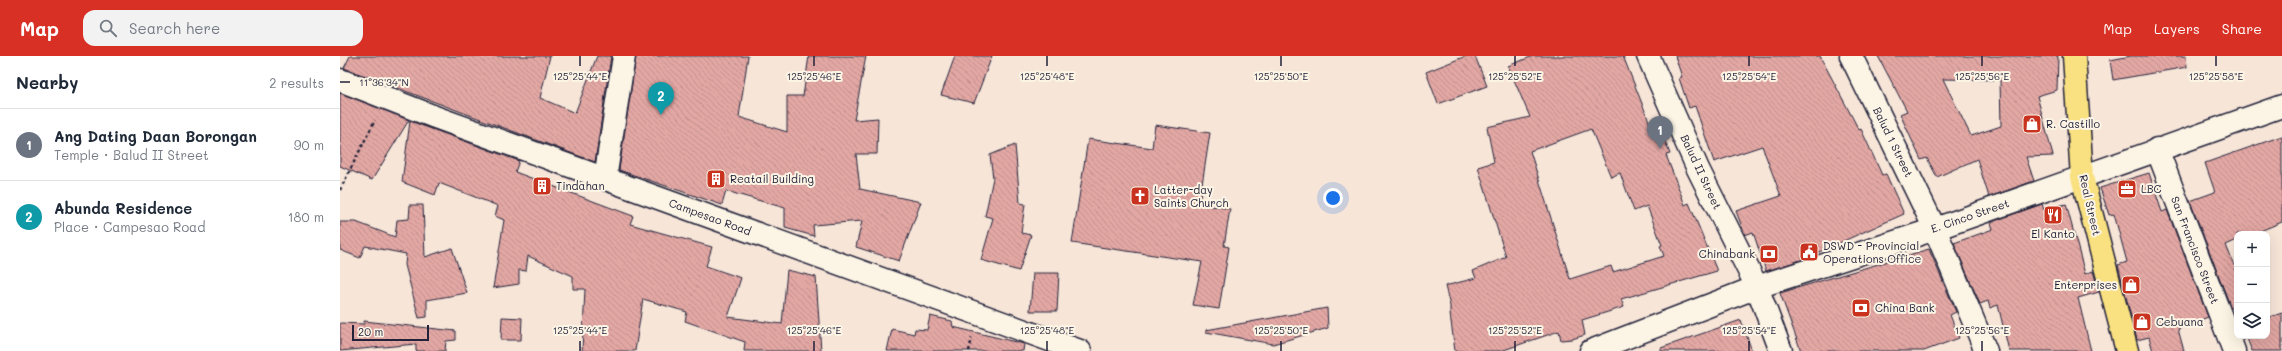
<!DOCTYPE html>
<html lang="en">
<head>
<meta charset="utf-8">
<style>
	body { margin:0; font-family:Mali,sans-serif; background:#f2f2f3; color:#1f2937 }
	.controls { position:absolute; right:12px; bottom:12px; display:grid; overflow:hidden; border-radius:8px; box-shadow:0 4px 16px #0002 }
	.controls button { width:36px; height:36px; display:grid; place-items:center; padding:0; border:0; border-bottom:1px solid #e0e1e3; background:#fff; color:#1f2937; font:20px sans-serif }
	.scale { position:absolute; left:12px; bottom:10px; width:77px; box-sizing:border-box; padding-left:4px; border:2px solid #22223b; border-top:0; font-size:11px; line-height:14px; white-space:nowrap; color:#22223b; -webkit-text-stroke:3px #fcf5e5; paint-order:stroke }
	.you { position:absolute; left:993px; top:142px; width:14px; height:14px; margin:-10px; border:3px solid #fff; border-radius:50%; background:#1a73e8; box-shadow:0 0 0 6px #1a73e833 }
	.badge { display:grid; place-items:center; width:26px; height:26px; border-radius:50%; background:#d93025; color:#fff; font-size:13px; font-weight:700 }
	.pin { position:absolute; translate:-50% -33px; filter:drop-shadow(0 1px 2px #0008) }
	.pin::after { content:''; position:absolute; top:21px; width:14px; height:12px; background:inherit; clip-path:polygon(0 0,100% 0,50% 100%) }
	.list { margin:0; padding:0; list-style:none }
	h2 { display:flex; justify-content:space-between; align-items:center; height:52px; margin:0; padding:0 16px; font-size:17px }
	h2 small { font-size:13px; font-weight:400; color:#747a83 }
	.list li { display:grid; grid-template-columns:26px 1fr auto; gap:12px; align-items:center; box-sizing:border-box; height:72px; padding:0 16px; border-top:1px solid #e0e1e3 }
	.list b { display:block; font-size:15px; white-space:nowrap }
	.list p { margin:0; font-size:13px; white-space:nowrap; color:#747a83 }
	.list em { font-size:13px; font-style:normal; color:#747a83 }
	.icon { flex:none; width:22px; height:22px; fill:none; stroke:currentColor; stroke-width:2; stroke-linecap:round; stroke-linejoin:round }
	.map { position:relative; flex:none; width:1942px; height:295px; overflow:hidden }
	header { display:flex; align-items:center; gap:24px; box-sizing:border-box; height:56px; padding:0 20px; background:#d93025; color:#fff }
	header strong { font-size:19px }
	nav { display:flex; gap:22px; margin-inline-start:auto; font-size:14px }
	.search { width:280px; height:36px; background:#f2f2f3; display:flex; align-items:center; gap:10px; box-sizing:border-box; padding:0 14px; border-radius:12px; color:#747a83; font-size:15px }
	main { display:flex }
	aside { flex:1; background:#fff }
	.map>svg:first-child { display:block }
	.building { fill:url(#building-back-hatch); stroke:#22223b; fill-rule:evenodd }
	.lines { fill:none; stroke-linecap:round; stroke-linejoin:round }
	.minor-casing { stroke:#22223b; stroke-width:25 }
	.tertiary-casing { stroke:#22223b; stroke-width:25 }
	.primary-casing { stroke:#22223b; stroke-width:25 }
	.path { stroke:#22223b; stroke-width:2.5; stroke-dasharray:3 3; stroke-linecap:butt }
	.minor { stroke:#fcf5e5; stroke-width:22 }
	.tertiary { stroke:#fcf5e5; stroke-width:22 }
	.primary { stroke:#f9e181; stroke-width:22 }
	.ticks { fill:none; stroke:#22223b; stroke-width:1.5 }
	.labels { text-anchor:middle; stroke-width:4; stroke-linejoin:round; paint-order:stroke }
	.poi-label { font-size:11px; fill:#22223b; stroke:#fcf5e5; text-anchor:start }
	.street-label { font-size:11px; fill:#22223b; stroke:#fcf5e5 }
	.ticks-label { font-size:10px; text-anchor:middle; fill:#22223b; stroke:#fcf5e5; stroke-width:4; stroke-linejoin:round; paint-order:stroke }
</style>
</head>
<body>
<header>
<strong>Map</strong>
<div class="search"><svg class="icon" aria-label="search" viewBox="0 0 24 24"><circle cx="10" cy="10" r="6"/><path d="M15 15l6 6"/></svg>Search here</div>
<nav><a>Map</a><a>Layers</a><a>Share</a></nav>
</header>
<main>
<aside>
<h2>Nearby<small>2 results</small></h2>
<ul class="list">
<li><span class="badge" style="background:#6b7280">1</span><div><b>Ang Dating Daan Borongan</b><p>Temple · Balud II Street</p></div><em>90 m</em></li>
<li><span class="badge" style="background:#0f9aa8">2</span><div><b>Abunda Residence</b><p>Place · Campesao Road</p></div><em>180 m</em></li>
</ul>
</aside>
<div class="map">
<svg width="1942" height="295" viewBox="0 0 1942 295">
	<defs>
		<pattern id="building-back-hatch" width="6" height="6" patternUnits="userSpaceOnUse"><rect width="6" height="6" fill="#e2a7a3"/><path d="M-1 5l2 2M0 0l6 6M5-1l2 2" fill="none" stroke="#c28f8d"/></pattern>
	</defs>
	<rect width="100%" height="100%" fill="#f7e5d8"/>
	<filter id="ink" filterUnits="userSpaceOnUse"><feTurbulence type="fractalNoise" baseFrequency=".025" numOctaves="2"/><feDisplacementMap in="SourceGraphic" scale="8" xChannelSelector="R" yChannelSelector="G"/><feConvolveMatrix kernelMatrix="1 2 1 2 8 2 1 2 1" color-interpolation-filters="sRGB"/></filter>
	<g filter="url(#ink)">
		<!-- building -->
		<g class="building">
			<path d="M10,0H210L200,42L235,57L257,0H271L255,106L4,12Z"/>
			<path d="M296,0H408L399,61L447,76V40H463L469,0H526L514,64L538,62L537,98H516L520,133L581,146L559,205L516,191L522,165L473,169L474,180L445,172V152L386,135L382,149L279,114Z"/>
			<path d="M615,0H652L634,47L601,39Z"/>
			<path d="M1126,0H1135L1147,30L1098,48L1086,16Z"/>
			<path d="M1193,0H1283L1315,80L1322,77L1330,98L1326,99L1345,149L1349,147L1377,215L1281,243L1284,251L1242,264L1245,279L1232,283L1221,284L1219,275L1161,295H1115L1110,258V250L1105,230L1136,222L1133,215L1166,201L1138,111L1154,106L1147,71L1190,61L1168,10ZM1251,73L1271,121L1280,117L1294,155L1307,150L1322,189L1320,190L1324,200L1273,216L1271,210L1230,223L1190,95Z"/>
			<path d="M1335,0H1480L1519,74L1521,73L1542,119L1546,118L1564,158L1461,204L1426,215L1413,176L1405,179L1396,155L1441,140L1422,90L1374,106L1355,50L1349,52L1339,22L1342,21Z"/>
			<path d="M1538,0H1718L1717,34L1697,40L1713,100L1686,101L1694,125L1649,141L1637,103L1597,121L1587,102L1581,104L1560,58L1567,55ZM1603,23L1660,24L1661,70L1631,80Z"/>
			<path d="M1791,0H1846L1847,11L1773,24L1770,4Z"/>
			<path d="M0,37L69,64L32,124L0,110Z"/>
			<path d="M70,65L179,105L175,116L293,160L290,168L372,191L366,210L401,222L388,261L442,268L447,214L476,221L481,295H404L405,286L345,265L347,256L303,243L295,295H242L245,233H233V220L188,200L186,215L179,214V228L153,232L164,164L155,160L158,150L99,127L95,139L62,126Z"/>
			<path d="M815,69L870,77L859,148L890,153L884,190L889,191L879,253L853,249L862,206L732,187L748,83L812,92Z"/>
			<path d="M1942,80V166L1913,178H1897V184L1886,189L1897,217V250L1891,252L1850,145L1875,136L1865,107Z"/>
			<path d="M675,89L680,147L685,148L681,177L691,179L679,215L641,204L653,162L645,160L653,122L650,99Z"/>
			<path d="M1809,117L1822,156L1827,154L1868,261L1838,273L1844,295H1813L1809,281L1797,284L1778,209L1787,206L1774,158L1769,159L1760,132Z"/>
			<path d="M1702,148L1704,154L1726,148L1745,218L1753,215L1759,236L1738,242L1751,295H1669L1658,249L1650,252L1648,245L1640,248L1614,187L1653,173L1651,167L1657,164Z"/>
			<path d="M70,149H83L85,201L112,192L127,237L87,244V261L79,262L65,209L66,198L25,190L20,202L0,194V166H16L55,181L57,164L69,163Z"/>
			<path d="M1589,193L1616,256L1610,259L1619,282L1584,295H1461L1440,237Z"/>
			<path d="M693,217H719L717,255H690Z"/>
			<path d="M987,252L988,272L933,288L866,276V274Z"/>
			<path d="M1942,257V295H1912L1906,280H1927V262Z"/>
			<path d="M590,260L612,265L613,271L684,288L683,295H547L552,273L574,278L575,273L587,274Z"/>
			<path d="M162,261L182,262L181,284H161Z"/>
			<path d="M1401,264L1412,295H1321V292Z"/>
			<path d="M24,265L116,275V284L106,285L105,295H76V288L0,295V267L24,268Z"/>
		</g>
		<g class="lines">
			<!-- minor casing -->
			<g class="minor-casing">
				<g id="minor">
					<path d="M1308,0L1358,113L1417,231L1441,295"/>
					<path d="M1511,0L1595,173L1646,295"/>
					<path d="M1817,93L1894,295"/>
					<path d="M265,123L284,0"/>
				</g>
			</g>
			<!-- tertiary casing -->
			<g class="tertiary-casing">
				<g id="tertiary">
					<path d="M0,24L95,61L740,295"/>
					<path d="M1251,295L1417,231L1595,173L1942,50"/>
				</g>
			</g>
			<!-- primary casing -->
			<g class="primary-casing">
				<path id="primary" d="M1734,0L1742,121L1787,295"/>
			</g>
			<!-- path -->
			<g class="path">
				<path d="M0,134L35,64"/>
				<path d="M629,295L632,282"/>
			</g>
			<!-- minor -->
			<use href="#minor" class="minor"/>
			<!-- tertiary -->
			<use href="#tertiary" class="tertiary"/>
			<!-- primary -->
			<use href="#primary" class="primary"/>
		</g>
	</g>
	<!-- ticks -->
	<path class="ticks" d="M240,0V10M474,0V10M707,0V10M941,0V10M1175,0V10M1409,0V10M1642,0V10M1876,0V10M0,26H10M240,285V295M474,285V295M707,285V295M941,285V295M1175,285V295M1409,285V295M1642,285V295"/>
	<!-- icons -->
	<defs>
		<g id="shop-square" transform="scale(1)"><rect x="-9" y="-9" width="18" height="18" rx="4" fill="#c8321e" stroke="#fcf5e5"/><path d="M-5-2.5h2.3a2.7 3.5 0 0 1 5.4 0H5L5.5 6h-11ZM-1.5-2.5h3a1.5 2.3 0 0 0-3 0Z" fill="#fff"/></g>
		<g id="building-square" transform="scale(1)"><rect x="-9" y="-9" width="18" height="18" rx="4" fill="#c8321e" stroke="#fcf5e5"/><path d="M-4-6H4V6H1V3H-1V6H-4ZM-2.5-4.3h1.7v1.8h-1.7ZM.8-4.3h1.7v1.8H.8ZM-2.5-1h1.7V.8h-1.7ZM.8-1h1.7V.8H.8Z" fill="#fff"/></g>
		<g id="office-square" transform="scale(1)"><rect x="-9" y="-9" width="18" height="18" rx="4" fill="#c8321e" stroke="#fcf5e5"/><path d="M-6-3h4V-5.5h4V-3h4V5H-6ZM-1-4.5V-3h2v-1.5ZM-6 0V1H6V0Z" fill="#fff"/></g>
		<g id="church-square" transform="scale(1)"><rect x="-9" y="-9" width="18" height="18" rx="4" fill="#c8321e" stroke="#fcf5e5"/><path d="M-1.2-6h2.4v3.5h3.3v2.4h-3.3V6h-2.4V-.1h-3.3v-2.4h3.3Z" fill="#fff"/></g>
		<g id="restaurant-square" transform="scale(1)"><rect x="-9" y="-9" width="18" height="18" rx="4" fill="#c8321e" stroke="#fcf5e5"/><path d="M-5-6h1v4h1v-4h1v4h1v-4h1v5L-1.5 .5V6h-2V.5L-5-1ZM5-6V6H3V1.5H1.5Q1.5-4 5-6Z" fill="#fff"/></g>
		<g id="civic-square" transform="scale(1)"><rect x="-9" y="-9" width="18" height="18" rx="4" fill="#c8321e" stroke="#fcf5e5"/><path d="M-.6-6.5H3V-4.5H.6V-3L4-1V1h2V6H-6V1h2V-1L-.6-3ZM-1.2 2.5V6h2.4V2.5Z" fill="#fff"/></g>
		<g id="bank-square" transform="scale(1)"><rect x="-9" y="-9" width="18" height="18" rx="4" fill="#c8321e" stroke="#fcf5e5"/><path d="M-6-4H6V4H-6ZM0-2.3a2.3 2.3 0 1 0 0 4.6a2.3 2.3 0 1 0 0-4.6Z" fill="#fff"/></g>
	</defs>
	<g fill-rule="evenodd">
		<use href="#shop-square" x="1692" y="68"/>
		<use href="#building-square" x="376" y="123"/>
		<use href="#building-square" x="202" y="130"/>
		<use href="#office-square" x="1787" y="133"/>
		<use href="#church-square" x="800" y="140"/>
		<use href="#restaurant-square" x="1713" y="159"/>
		<use href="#civic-square" x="1469" y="196"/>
		<use href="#bank-square" x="1429" y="198"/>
		<use href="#shop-square" x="1791" y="229"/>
		<use href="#bank-square" x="1521" y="252"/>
		<use href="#shop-square" x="1802" y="266"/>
	</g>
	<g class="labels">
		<!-- poi labels -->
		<g class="poi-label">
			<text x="1706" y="72">R. Castillo</text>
			<text x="390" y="127">Reatail Building</text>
			<text x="216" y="134">Tindahan</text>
			<text x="1801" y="137">LBC</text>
			<text x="814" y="138">Latter-day<tspan x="814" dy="13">Saints Church</tspan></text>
			<text x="1713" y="182" text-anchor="middle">El Kanto</text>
			<text x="1483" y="194">DSWD - Provincial<tspan x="1483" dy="13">Operations Office</tspan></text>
			<text x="1415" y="202" text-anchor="end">Chinabank</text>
			<text x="1777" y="233" text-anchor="end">Enterprises</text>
			<text x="1535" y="256">China Bank</text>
			<text x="1816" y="270">Cebuana</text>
		</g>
		<!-- street labels -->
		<g class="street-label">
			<text transform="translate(1553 86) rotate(64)" y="4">Balud 1 Street</text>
			<text transform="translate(1361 116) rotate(65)" y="4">Balud II Street</text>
			<text transform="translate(1750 149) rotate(77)" y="4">Real Street</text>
			<text transform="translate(1630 160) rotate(-19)" y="4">E. Cinco Street</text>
			<text transform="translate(370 161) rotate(20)" y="4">Campesao Road</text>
			<text transform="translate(1855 194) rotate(69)" y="4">San Francisco Street</text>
		</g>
	</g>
	<g class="ticks-label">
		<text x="240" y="24">125°25'44"E</text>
		<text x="474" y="24">125°25'46"E</text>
		<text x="707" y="24">125°25'48"E</text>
		<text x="941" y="24">125°25'50"E</text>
		<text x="1175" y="24">125°25'52"E</text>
		<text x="1409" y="24">125°25'54"E</text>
		<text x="1642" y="24">125°25'56"E</text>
		<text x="1876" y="24">125°25'58"E</text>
		<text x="44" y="30">11°36'34"N</text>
		<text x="240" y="278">125°25'44"E</text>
		<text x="474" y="278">125°25'46"E</text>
		<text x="707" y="278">125°25'48"E</text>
		<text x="941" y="278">125°25'50"E</text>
		<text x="1175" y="278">125°25'52"E</text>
		<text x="1409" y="278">125°25'54"E</text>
		<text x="1642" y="278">125°25'56"E</text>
	</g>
</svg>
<div class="controls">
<button>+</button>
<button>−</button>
<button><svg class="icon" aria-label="layers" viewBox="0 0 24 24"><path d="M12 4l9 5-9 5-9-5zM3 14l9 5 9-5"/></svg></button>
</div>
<div class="scale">20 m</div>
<div class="you"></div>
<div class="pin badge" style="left:1320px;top:93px;background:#6b7280">1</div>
<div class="pin badge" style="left:321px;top:59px;background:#0f9aa8">2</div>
</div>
</main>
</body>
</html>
